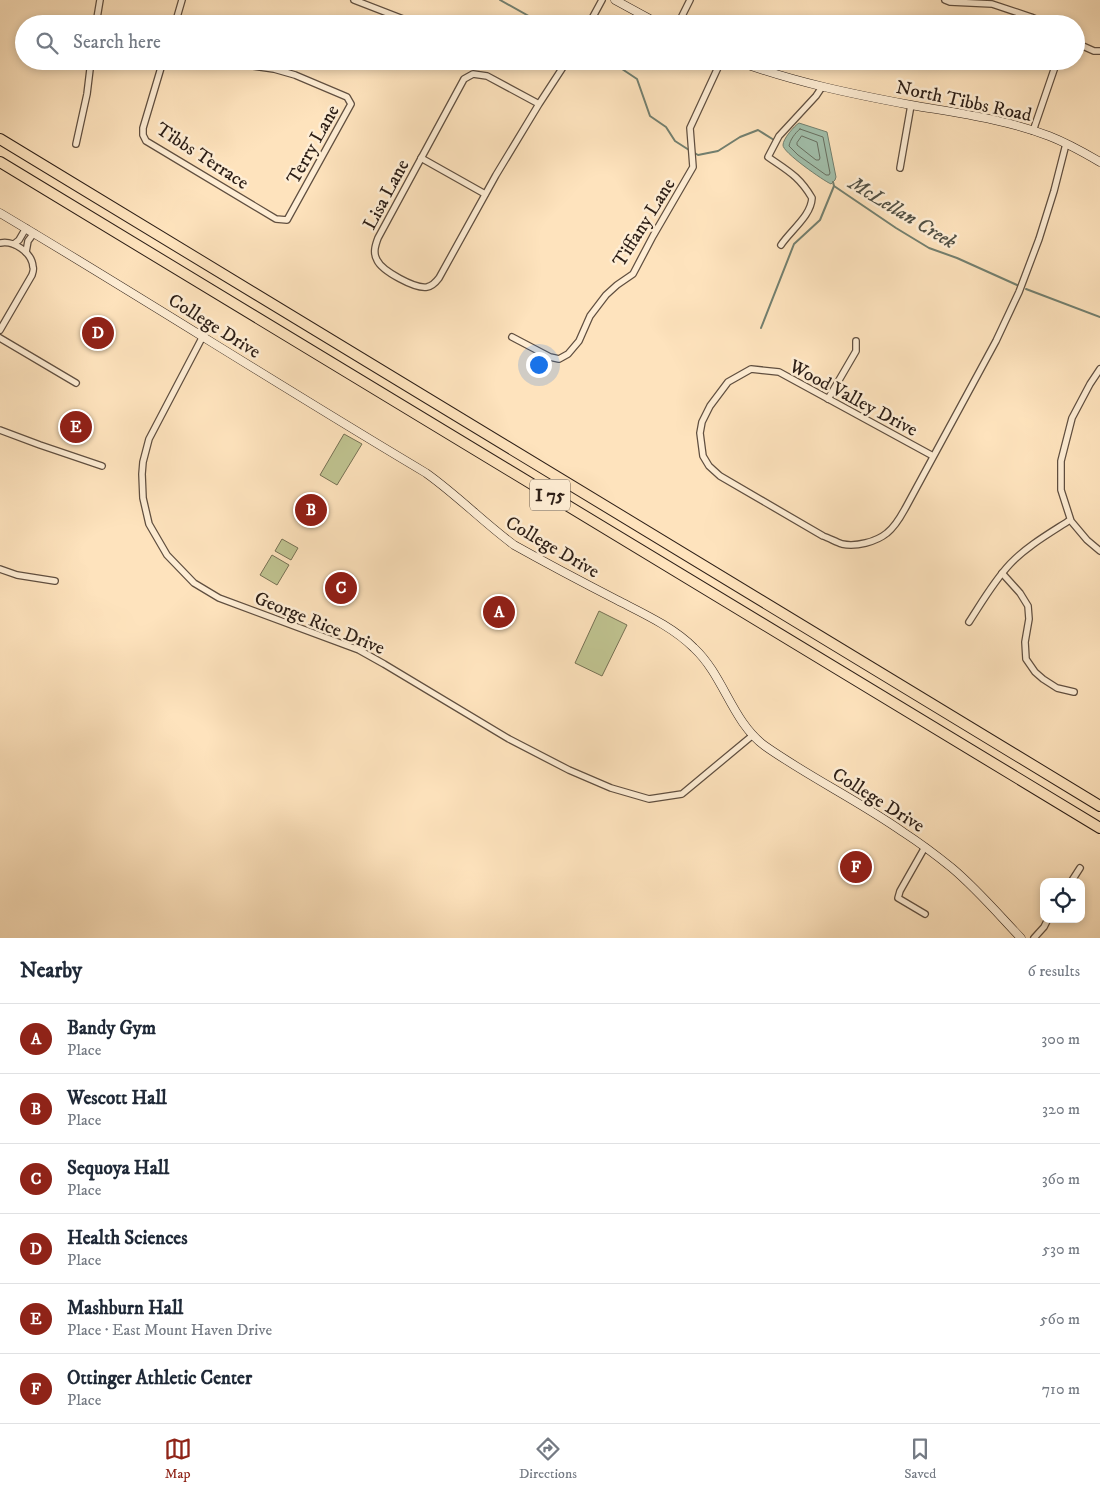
<!DOCTYPE html>
<html lang="en">
<head>
<meta charset="utf-8">
<style>
	body { margin:0; font-family:"IM FELL DW Pica",serif; background:#f6f6f7; color:#1f2937 }
	.controls { position:absolute; right:15px; bottom:15px; display:grid; overflow:hidden; border-radius:10px; box-shadow:0 2px 8px #0003 }
	.controls button { width:45px; height:45px; display:grid; place-items:center; padding:0; border:0; border-bottom:1px solid #e0e1e3; background:#fff; color:#1f2937; font:25px sans-serif }
	.you { position:absolute; left:538px; top:364px; width:18px; height:18px; margin:-12px; border:4px solid #fff; border-radius:50%; background:#1a73e8; box-shadow:0 0 0 8px #1a73e833 }
	.badge { display:grid; place-items:center; width:32px; height:32px; border-radius:50%; background:#8f2418; color:#fff; font-size:16px; font-weight:700 }
	.pin { position:absolute; translate:-50% -50%; border:2px solid #fff; box-shadow:0 1px 5px #0006 }
	.list { margin:0; padding:0; list-style:none }
	h2 { display:flex; justify-content:space-between; align-items:center; height:65px; margin:0; padding:0 20px; font-size:21px }
	h2 small { font-size:16px; font-weight:400; color:#747a83 }
	.list li { display:grid; grid-template-columns:32px 1fr auto; gap:15px; align-items:center; box-sizing:border-box; height:70px; padding:0 20px; border-top:1px solid #e0e1e3 }
	.list b { display:block; font-size:19px; white-space:nowrap }
	.list p { margin:0; font-size:16px; white-space:nowrap; color:#747a83 }
	.list em { font-size:16px; font-style:normal; color:#747a83 }
	.icon { flex:none; width:28px; height:28px; fill:none; stroke:currentColor; stroke-width:2; stroke-linecap:round; stroke-linejoin:round }
	.map { position:relative; flex:none; width:1100px; height:938px; overflow:hidden }
	.search { position:absolute; background:#fff; box-shadow:0 2px 8px #0003; left:15px; right:15px; top:15px; height:55px; display:flex; align-items:center; gap:12px; box-sizing:border-box; padding:0 18px; border-radius:28px; color:#747a83; font-size:19px }
	.sheet { height:485px; background:#fff }
	nav { display:flex; justify-content:space-around; align-items:center; box-sizing:border-box; height:70px; border-top:1px solid #e0e1e3; background:#fff; font-size:14px; color:#747a83 }
	nav a { display:grid; justify-items:center; gap:2px }
	nav .on { color:#8f2418 }
	.map>svg:first-child { display:block }
	.green { fill:#c0c491; stroke:#767154 }
	.water { fill:#a1bfab; stroke:#727f6f }
	.lines { fill:none; stroke-linecap:round; stroke-linejoin:round }
	.shore { stroke:#666e60; stroke-width:1 }
	.stream { stroke:#727f6f; stroke-width:2 }
	.street-casing { stroke:#604f40; stroke-width:8 }
	.secondary-casing { stroke:#2c1e16; stroke-width:9 }
	.highway-casing { stroke:#2c1e16; stroke-width:12 }
	.street { stroke:#feedd4; stroke-width:5.5 }
	.secondary { stroke:#feedd4; stroke-width:8 }
	.highway { stroke:#fee3bd; stroke-width:10 }
	.labels { text-anchor:middle; stroke-width:5; stroke-linejoin:round; paint-order:stroke }
	.shield { fill:#feedd4; stroke:#6b5c4f; stroke-width:1 }
	.shield-label { font-size:18px; font-weight:bold; fill:#2c1e16 }
	.street-label { font-size:19px; fill:#2c1e16; stroke:#feedd4 }
	.water-label { font-size:20px; font-style:italic; fill:#4f4e43; stroke:#feedd4 }
</style>
</head>
<body>
<div class="map">
<svg width="1100" height="938" viewBox="0 0 1100 938">
	<rect width="100%" height="100%" fill="#fee3bd"/>
	<filter id="stains"><feTurbulence type="fractalNoise" baseFrequency=".004" numOctaves="4"/><feColorMatrix values="0 0 0 0 .2 0 0 0 0 .09 0 0 0 0 .02 0 0 0 .5 -.17"/></filter>
	<radialGradient id="worn" r=".72"><stop offset=".6" stop-color="#630" stop-opacity="0"/><stop offset="1" stop-color="#630" stop-opacity=".3"/></radialGradient>
	<!-- green -->
	<g class="green">
		<path d="M344,434L362,444L337,485L320,475Z"/>
		<path d="M282,539L298,548L291,560L275,551Z"/>
		<path d="M272,555L289,565L277,585L260,575Z"/>
		<path d="M599,611L627,625L602,676L575,663Z"/>
	</g>
	<!-- water -->
	<path class="water" d="M799,123L827,132L836,177L835,180L831,184C824,181 782,152 783,145C783,139 794,126 799,123Z"/>
	<g class="lines">
		<!-- shore -->
		<g class="shore">
			<path d="M800,129L823,137L830,173L829,175H826L798,155L789,146C790,140 795,133 800,129Z"/>
			<path d="M802,136L817,142L820,158L819,160H816L797,145V143Z"/>
		</g>
		<!-- stream -->
		<g class="stream">
			<path d="M500,0L543,24"/>
			<path d="M610,61L637,79L650,116L666,127L675,141L689,150"/>
			<path d="M693,152L698,155L718,151L740,137L758,130L774,140"/>
			<path d="M833,182L834,186L896,228L929,248L957,258L1017,285"/>
			<path d="M1026,289L1100,317"/>
			<path d="M761,328L794,244L820,220L834,186"/>
		</g>
		<!-- street casing -->
		<g class="street-casing">
			<g id="street">
				<path d="M354,0L416,24"/>
				<path d="M945,0L950,2L992,4L1031,17L1047,24"/>
				<path d="M96,24L100,0"/>
				<path d="M175,24L182,0"/>
				<path d="M589,24L602,0"/>
				<path d="M678,24L690,0"/>
				<path d="M1076,43L1094,51H1100"/>
				<path d="M163,61L143,128V135L146,141L276,219L287,220L351,104L347,97L295,75L274,69L217,61"/>
				<path d="M539,104L487,76L473,74L464,79L378,238C375,246 373,253 377,260C382,271 415,289 427,287C432,286 436,282 439,278L496,175L539,104L567,61"/>
				<path d="M1033,131L1057,61"/>
				<path d="M76,144L87,94L91,61"/>
				<path d="M421,158L485,194"/>
				<path d="M900,168L911,105"/>
				<path d="M0,243C13,240 32,252 33,267C34,269 33,272 32,275L0,330"/>
				<path d="M14,244L19,240L26,228"/>
				<path d="M781,245C791,230 811,216 812,198C799,176 788,171 768,157L779,136L816,96L822,87"/>
				<path d="M26,252L28,241L34,233"/>
				<path d="M203,336L149,439L143,462L142,474L143,498L149,524L167,555L194,583L219,598L359,650L384,664L509,739L569,770L611,788L649,799L682,794L753,735"/>
				<path d="M512,337L550,357L559,359L568,354L579,341L590,316L606,295L617,285L633,274L653,236L693,167L690,128L721,61"/>
				<path d="M0,338L76,383"/>
				<path d="M1100,369L1090,384L1072,418L1061,461V490L1071,521L1087,540L1100,551"/>
				<path d="M828,399L856,351V341"/>
				<path d="M0,430L40,445L102,466"/>
				<path d="M933,456L779,372L751,369L728,382L710,406L702,422L700,433L703,456L709,466L720,476L823,536C829,538 836,542 842,544C856,547 876,542 887,533C896,526 901,516 906,507L996,341L1019,292L1039,239L1054,191L1066,144"/>
				<path d="M0,569L17,575L55,581"/>
				<path d="M1002,573L1020,593L1028,606L1029,619L1025,642L1026,659L1035,672L1043,679L1057,688L1074,692"/>
				<path d="M969,622C982,602 994,581 1010,564C1027,546 1050,533 1070,520"/>
				<path d="M925,847L900,891L898,898L925,914"/>
				<path d="M1071,882L1080,868"/>
				<path d="M1034,938L1044,927L1048,919"/>
			</g>
		</g>
		<!-- secondary casing -->
		<g class="secondary-casing">
			<g id="secondary">
				<path d="M615,0L659,24"/>
				<path d="M737,61C794,82 852,94 911,105C957,113 1005,119 1049,136C1067,143 1083,152 1100,162"/>
				<path d="M0,213C143,298 283,388 426,473C457,495 483,522 514,545C548,564 582,582 617,600C644,614 673,627 694,648C724,676 732,722 765,746C809,777 859,801 903,832C920,843 936,855 952,868C977,889 999,915 1021,938"/>
			</g>
		</g>
		<!-- highway casing -->
		<g class="highway-casing">
			<g id="highway">
				<path d="M0,139L1100,806"/>
				<path d="M0,162L1100,828"/>
			</g>
		</g>
		<!-- street -->
		<use href="#street" class="street"/>
		<!-- secondary -->
		<use href="#secondary" class="secondary"/>
		<!-- highway -->
		<use href="#highway" class="highway"/>
	</g>
	<g class="labels">
		<!-- shield labels -->
		<rect class="shield" x="530" y="479.5" width="40" height="31" rx="4"/>
		<g class="shield-label">
			<text x="550" y="501">I 75</text>
		</g>
		<!-- street labels -->
		<g class="street-label">
			<text transform="translate(964 100) rotate(12)" y="7">North Tibbs Road</text>
			<text transform="translate(312 144) rotate(-61)" y="7">Terry Lane</text>
			<text transform="translate(203 155) rotate(33)" y="7">Tibbs Terrace</text>
			<text transform="translate(385 194) rotate(-62)" y="7">Lisa Lane</text>
			<text transform="translate(643 222) rotate(-58)" y="7">Tiffany Lane</text>
			<text transform="translate(215 325) rotate(32)" y="7">College Drive</text>
			<text transform="translate(854 397) rotate(28)" y="7">Wood Valley Drive</text>
			<text transform="translate(553 546) rotate(30)" y="7">College Drive</text>
			<text transform="translate(320 622) rotate(22)" y="7">George Rice Drive</text>
			<text transform="translate(879 799) rotate(32)" y="7">College Drive</text>
		</g>
		<!-- water labels -->
		<g class="water-label">
			<text transform="translate(903 212) rotate(31)" y="7">McLellan Creek</text>
		</g>
	</g>
	<rect width="100%" height="100%" filter="url(#stains)"/>
	<rect width="100%" height="100%" fill="url(#worn)"/>
</svg>
<div class="controls">
<button><svg class="icon" aria-label="locate" viewBox="0 0 24 24"><circle cx="12" cy="12" r="6"/><path d="M12 2v4M12 18v4M2 12h4M18 12h4"/></svg></button>
</div>
<div class="you"></div>
<div class="pin badge" style="left:499px;top:612px">A</div>
<div class="pin badge" style="left:311px;top:510px">B</div>
<div class="pin badge" style="left:341px;top:588px">C</div>
<div class="pin badge" style="left:98px;top:333px">D</div>
<div class="pin badge" style="left:76px;top:427px">E</div>
<div class="pin badge" style="left:856px;top:867px">F</div>
<div class="search"><svg class="icon" aria-label="search" viewBox="0 0 24 24"><circle cx="10" cy="10" r="6"/><path d="M15 15l6 6"/></svg>Search here</div>
</div>
<section class="sheet">
<h2>Nearby<small>6 results</small></h2>
<ul class="list">
<li><span class="badge">A</span><div><b>Bandy Gym</b><p>Place</p></div><em>300 m</em></li>
<li><span class="badge">B</span><div><b>Wescott Hall</b><p>Place</p></div><em>320 m</em></li>
<li><span class="badge">C</span><div><b>Sequoya Hall</b><p>Place</p></div><em>360 m</em></li>
<li><span class="badge">D</span><div><b>Health Sciences</b><p>Place</p></div><em>530 m</em></li>
<li><span class="badge">E</span><div><b>Mashburn Hall</b><p>Place · East Mount Haven Drive</p></div><em>560 m</em></li>
<li><span class="badge">F</span><div><b>Ottinger Athletic Center</b><p>Place</p></div><em>710 m</em></li>
</ul>
</section>
<nav>
<a class="on"><svg class="icon" aria-label="map" viewBox="0 0 24 24"><path d="M3 6l6-2 6 2 6-2v14l-6 2-6-2-6 2zM9 4v14M15 6v14"/></svg>Map</a>
<a><svg class="icon" aria-label="directions" viewBox="0 0 24 24"><path d="M12 3l9 9-9 9-9-9zM9 14v-3h6M13 9l2 2-2 2"/></svg>Directions</a>
<a><svg class="icon" aria-label="saved" viewBox="0 0 24 24"><path d="M7 4h10v16l-5-4-5 4z"/></svg>Saved</a>
</nav>
</body>
</html>
